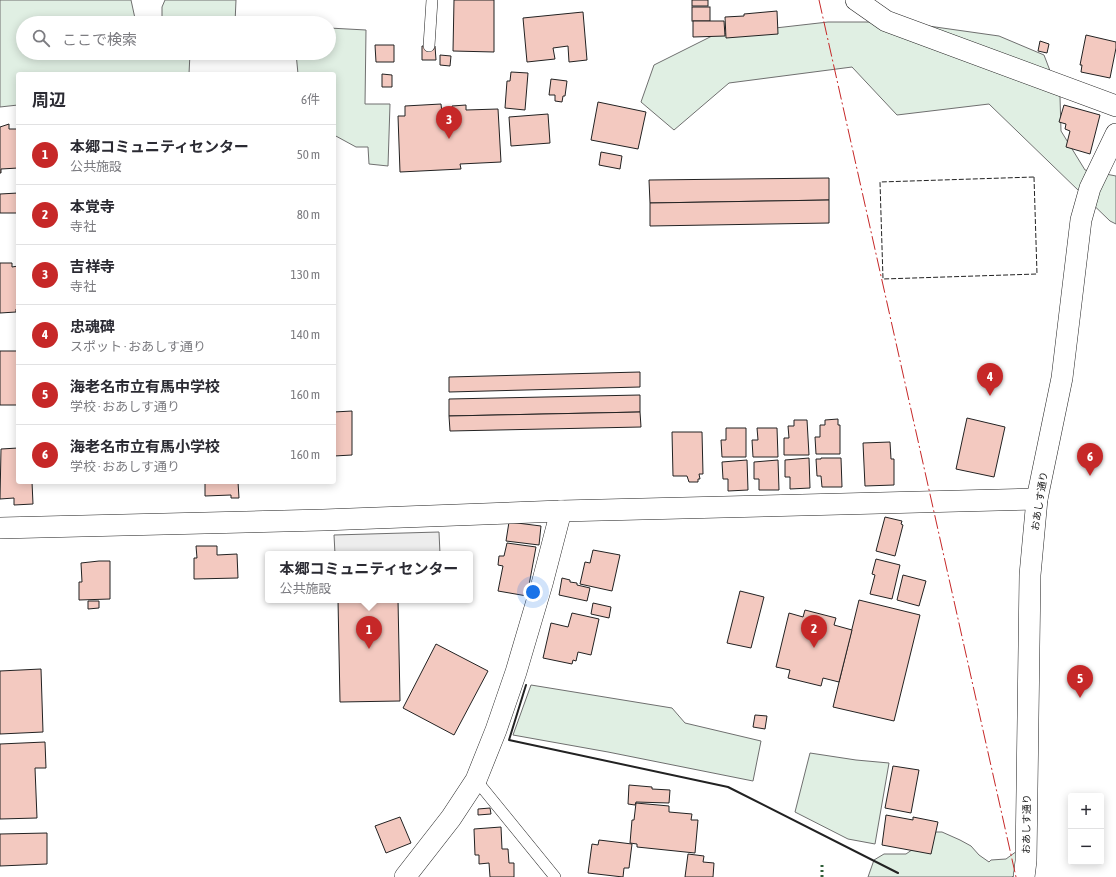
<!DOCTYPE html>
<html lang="ja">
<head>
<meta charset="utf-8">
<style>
	body { margin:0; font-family:"Asap Condensed","Noto Sans JP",sans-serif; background:#f7f7f7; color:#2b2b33 }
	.controls { position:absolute; right:12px; bottom:12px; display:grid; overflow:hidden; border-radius:4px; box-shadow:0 2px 10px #0003 }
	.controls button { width:36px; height:36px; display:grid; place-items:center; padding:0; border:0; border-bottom:1px solid #e1e1e2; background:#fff; color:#2b2b33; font:20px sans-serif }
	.you { position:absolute; left:533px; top:592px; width:14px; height:14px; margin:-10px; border:3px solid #fff; border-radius:50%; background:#1a73e8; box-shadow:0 0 0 6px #1a73e833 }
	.badge { display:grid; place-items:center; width:26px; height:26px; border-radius:50%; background:#c62828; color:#fff; font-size:13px; font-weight:700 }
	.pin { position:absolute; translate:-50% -33px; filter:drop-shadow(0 1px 2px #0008) }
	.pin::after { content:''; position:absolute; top:21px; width:14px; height:12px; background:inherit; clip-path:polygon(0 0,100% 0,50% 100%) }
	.popup { position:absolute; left:265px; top:551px; width:208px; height:52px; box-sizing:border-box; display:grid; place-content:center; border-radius:4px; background:#fff; filter:drop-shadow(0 1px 3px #0005); font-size:13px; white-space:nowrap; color:#7c7c81 }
	.popup b { font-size:15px; color:#2b2b33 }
	.popup::after { content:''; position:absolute; left:50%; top:100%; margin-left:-8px; border:8px solid transparent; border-top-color:#fff }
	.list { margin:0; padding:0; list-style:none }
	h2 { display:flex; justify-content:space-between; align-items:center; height:52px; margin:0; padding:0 16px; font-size:17px }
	h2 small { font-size:13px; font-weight:400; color:#7c7c81 }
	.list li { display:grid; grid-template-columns:26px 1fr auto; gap:12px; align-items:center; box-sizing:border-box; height:60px; padding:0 16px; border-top:1px solid #e1e1e2 }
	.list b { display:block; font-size:15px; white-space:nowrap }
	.list p { margin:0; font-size:13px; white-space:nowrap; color:#7c7c81 }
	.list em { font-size:13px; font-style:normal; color:#7c7c81 }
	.icon { flex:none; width:22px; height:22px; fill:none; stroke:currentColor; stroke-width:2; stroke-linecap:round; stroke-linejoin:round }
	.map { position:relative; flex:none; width:1116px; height:877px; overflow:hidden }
	.search { position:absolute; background:#fff; box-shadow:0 2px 10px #0003; left:16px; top:16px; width:320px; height:44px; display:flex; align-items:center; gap:10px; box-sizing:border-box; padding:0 14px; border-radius:22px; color:#7c7c81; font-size:15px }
	.panel { position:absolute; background:#fff; box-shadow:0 2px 10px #0003; left:16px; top:72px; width:320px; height:412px; border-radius:4px }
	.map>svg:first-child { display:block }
	.green { fill:#e0efe3; stroke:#6f6f6f }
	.parking { fill:#ededed; stroke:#6f6f6f }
	.building { fill:#f3c9c0; stroke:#222 }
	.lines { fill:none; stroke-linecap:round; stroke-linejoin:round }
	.service-casing { stroke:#222; stroke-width:12 }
	.minor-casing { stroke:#222; stroke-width:22 }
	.service { stroke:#fff; stroke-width:11 }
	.minor { stroke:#fff; stroke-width:21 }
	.hedge { stroke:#2f5e38; stroke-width:3; stroke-dasharray:2 3; stroke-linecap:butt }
	.fence { stroke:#222; stroke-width:1; stroke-dasharray:5 2; stroke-linecap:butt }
	.wall { stroke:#222; stroke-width:2 }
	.power { stroke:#c62828; stroke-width:1; stroke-dasharray:14 3 2 3; stroke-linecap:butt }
	.labels { text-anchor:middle; stroke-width:3; stroke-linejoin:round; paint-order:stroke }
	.street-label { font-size:10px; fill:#222; stroke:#fff }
</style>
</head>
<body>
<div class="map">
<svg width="1116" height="877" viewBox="0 0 1116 877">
	<rect width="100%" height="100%" fill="#fff"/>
	<!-- green -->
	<g class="green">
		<path d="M0,0H131L136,23H23V53H190L189,74H18V105L0,107Z"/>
		<path d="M165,0H236L235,23H162V7Z"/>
		<path d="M828,22H900L999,36L1044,55L1060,97L1061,131L1085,170L1116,176V224L1110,221L989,104L897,115L852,67L729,83L674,130L641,102L654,65L714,35Z"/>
		<path d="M329,28L366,30L365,104H390L388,166L369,164L368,147H356L334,135V74H298L296,53H329Z"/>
		<path d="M531,685L672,708L685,723L761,741L753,781L608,752L513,735Z"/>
		<path d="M810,753L856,760L889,763L875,844L848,839L795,812Z"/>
		<path d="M928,832H942L960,840L971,846L979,855L989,862L991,860L1006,859L1017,851L1018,871L1012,877H868L874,860L884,854H906L919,845Z"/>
	</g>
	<!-- parking -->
	<path class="parking" d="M439,532L440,554H335L334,535Z"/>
	<!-- building -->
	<g class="building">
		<path d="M454,0H494V52L453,51Z"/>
		<rect x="692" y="0" width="16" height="6"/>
		<rect x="692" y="7" width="18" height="14"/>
		<path d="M777,11L778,34L726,38L725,17L744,16V14Z"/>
		<path d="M583,12L587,60L569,62L568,46L553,48L555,59L527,62L523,18Z"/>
		<path d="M693,21H724L725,36L693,37Z"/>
		<path d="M1086,35L1116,42V48L1110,78L1081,72L1082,65H1080Z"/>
		<path d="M1040,41L1049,44L1047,53L1038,51Z"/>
		<path d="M375,45H394V62H376Z"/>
		<path d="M422,46H435L436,60H422Z"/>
		<path d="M440,55L451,56L450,66L440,65Z"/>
		<path d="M511,72L528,73L525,110L505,108L507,81H510Z"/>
		<path d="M382,74L392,75V87H382Z"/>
		<path d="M551,79L567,81L565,96H563L562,102L555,101V95H549Z"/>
		<path d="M598,102L646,112L638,149L591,140Z"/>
		<path d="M441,104L442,113H452V106L466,105V110L498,109L501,162L460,164L461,169L400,172L398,116H405V106Z"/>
		<path d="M1064,105L1100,115L1090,154L1066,147L1070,131L1065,129L1066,124L1059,122Z"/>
		<path d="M548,114L550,143L511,146L509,117Z"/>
		<path d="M9,124V129H18V168L1,169V173H0V127Z"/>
		<path d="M601,152L622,156L620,169L599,165Z"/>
		<path d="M829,178V200L650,203L649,180Z"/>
		<path d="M18,193V213H0V194Z"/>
		<path d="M829,200V223L650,226V203Z"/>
		<path d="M0,263H12V267L18,266V309H16V312L0,313Z"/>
		<rect x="0" y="351" width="18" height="54"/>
		<path d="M640,372V387L449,392V377Z"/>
		<path d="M640,395V412L449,416V399Z"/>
		<path d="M352,411V455L334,456V412Z"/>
		<path d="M640,412L641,427L450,431L449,416Z"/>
		<path d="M967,418L1005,427L994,477L956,469Z"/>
		<path d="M838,419V425H840V454H816L815,437H820V425H825V420Z"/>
		<path d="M794,420H807L809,455H784V438H789L788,426H794Z"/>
		<path d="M726,428H746V457H722L721,440H726Z"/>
		<path d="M757,428H777L778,457H753L752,440H758Z"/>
		<path d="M672,432H702L703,474H699L700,479H698V482H689L687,476H673Z"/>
		<path d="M890,442L891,459H894V485L865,486L863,443Z"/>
		<path d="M18,448V482H32L33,504L14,505V498L0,499L1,449Z"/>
		<path d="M809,458L810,488L790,489V477H785V460Z"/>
		<path d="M821,458H841L842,487H822L821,476H817L816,459H821Z"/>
		<path d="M747,460L748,490L728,491V479H723L722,462Z"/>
		<path d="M778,460L779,490H759V479H754V462Z"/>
		<path d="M205,482H238L239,498H231V495L205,496Z"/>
		<path d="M885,517L902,521L901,524L903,525L895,556L876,551Z"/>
		<path d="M509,522L541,526L539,545L506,541Z"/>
		<path d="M507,543L536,547L527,596L498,591L503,566L498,565L499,556H504Z"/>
		<path d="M196,546H217V555L237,554L238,578L194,579V558H197Z"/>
		<path d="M593,550L620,555L612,591L580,584L585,562L590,563Z"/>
		<path d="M876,559L900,565L892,599L870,594L875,575L872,574Z"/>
		<path d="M99,561H110V599L79,600V582H82L81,563Z"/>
		<path d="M903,575L926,581L919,606L897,600Z"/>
		<path d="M562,578L570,580V582L577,583V585L590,588L587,601L559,595Z"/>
		<path d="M740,591L764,597L751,648L727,643Z"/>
		<path d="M338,600H398L400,701L340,702Z"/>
		<path d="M859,600L920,615L894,721L833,707Z"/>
		<path d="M88,601H99V608L88,609Z"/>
		<path d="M593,603L611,607L609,618L591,614Z"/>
		<path d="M805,610L836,618L834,625L852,630L839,682L823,678L821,686L788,678L790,670L776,667L789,613L803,617Z"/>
		<path d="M572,613L599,619L591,655L578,652L576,661L573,660L572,664L543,658L551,623L568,627Z"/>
		<path d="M436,644L488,671L454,735L403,708Z"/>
		<path d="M41,669L43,732L0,734V671Z"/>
		<path d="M755,715L767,716L765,729L753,727Z"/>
		<path d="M45,742L46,768H35L37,818L0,819V744Z"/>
		<path d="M893,766L919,770L911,813L885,808Z"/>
		<path d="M629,785L652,787V789L670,790L669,803L636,802L635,805L628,804Z"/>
		<path d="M636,803L669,806V812L692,814L691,820H698L695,853L637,847V844L630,843L632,820H634Z"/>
		<path d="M490,808L491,814L478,815V809Z"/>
		<path d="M886,815L913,820V817L938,822L931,854L882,845Z"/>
		<path d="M400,817L411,843L386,853L375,826Z"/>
		<path d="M501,827L502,849H508L509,863H514V877H490L489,863L479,864V855H475L474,829Z"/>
		<path d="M47,833V864L0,866V834Z"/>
		<path d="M599,840L632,844L629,868H624L623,877L588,873L592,844L598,845Z"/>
		<path d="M688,854L704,856L703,862L714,863L713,877H685Z"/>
	</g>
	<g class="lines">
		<!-- service casing -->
		<g class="service-casing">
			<g id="service">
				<path d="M429,46L432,0"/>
				<path d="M476,780L555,877"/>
			</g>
		</g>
		<!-- minor casing -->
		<g class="minor-casing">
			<g id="minor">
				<path d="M856,0L886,21L1116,106"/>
				<path d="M0,528L323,520L561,511L1037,499"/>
				<path d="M405,877L451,818L476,780L496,730L516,672L542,584L561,511"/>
				<path d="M1024,877L1026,861L1030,575L1037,499L1062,378L1081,220L1090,188L1116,134"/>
			</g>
		</g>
		<!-- service -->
		<use href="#service" class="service"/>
		<!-- minor -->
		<use href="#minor" class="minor"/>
		<!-- hedge -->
		<path class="hedge" d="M822,877V863"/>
		<!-- fence -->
		<path class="fence" d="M1034,177L1037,274L883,279L880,182Z"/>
		<!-- wall -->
		<path class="wall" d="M526,685L509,740L728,787L898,873"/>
		<!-- power -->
		<path class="power" d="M819,0L1016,877"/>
	</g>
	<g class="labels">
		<!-- street labels -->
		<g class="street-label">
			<text transform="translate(1039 501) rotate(-81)" y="4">おあしす通り</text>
			<text transform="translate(1026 824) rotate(-89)" y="4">おあしす通り</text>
		</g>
	</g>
</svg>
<div class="controls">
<button>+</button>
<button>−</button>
</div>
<div class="you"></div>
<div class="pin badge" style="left:369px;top:649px">1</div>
<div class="popup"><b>本郷コミュニティセンター</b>公共施設</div>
<div class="pin badge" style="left:814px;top:648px">2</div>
<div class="pin badge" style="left:449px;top:139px">3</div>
<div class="pin badge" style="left:990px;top:396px">4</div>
<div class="pin badge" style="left:1080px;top:698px">5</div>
<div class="pin badge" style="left:1090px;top:476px">6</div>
<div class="search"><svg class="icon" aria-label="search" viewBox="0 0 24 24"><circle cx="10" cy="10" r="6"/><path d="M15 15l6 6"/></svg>ここで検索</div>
<section class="panel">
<h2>周辺<small>6件</small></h2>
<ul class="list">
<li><span class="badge">1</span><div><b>本郷コミュニティセンター</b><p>公共施設</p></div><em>50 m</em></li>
<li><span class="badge">2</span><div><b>本覚寺</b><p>寺社</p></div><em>80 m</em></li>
<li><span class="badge">3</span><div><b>吉祥寺</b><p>寺社</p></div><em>130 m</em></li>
<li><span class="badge">4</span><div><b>忠魂碑</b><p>スポット · おあしす通り</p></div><em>140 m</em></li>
<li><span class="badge">5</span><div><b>海老名市立有馬中学校</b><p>学校 · おあしす通り</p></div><em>160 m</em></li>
<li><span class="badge">6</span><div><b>海老名市立有馬小学校</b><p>学校 · おあしす通り</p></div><em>160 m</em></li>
</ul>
</section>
</div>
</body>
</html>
